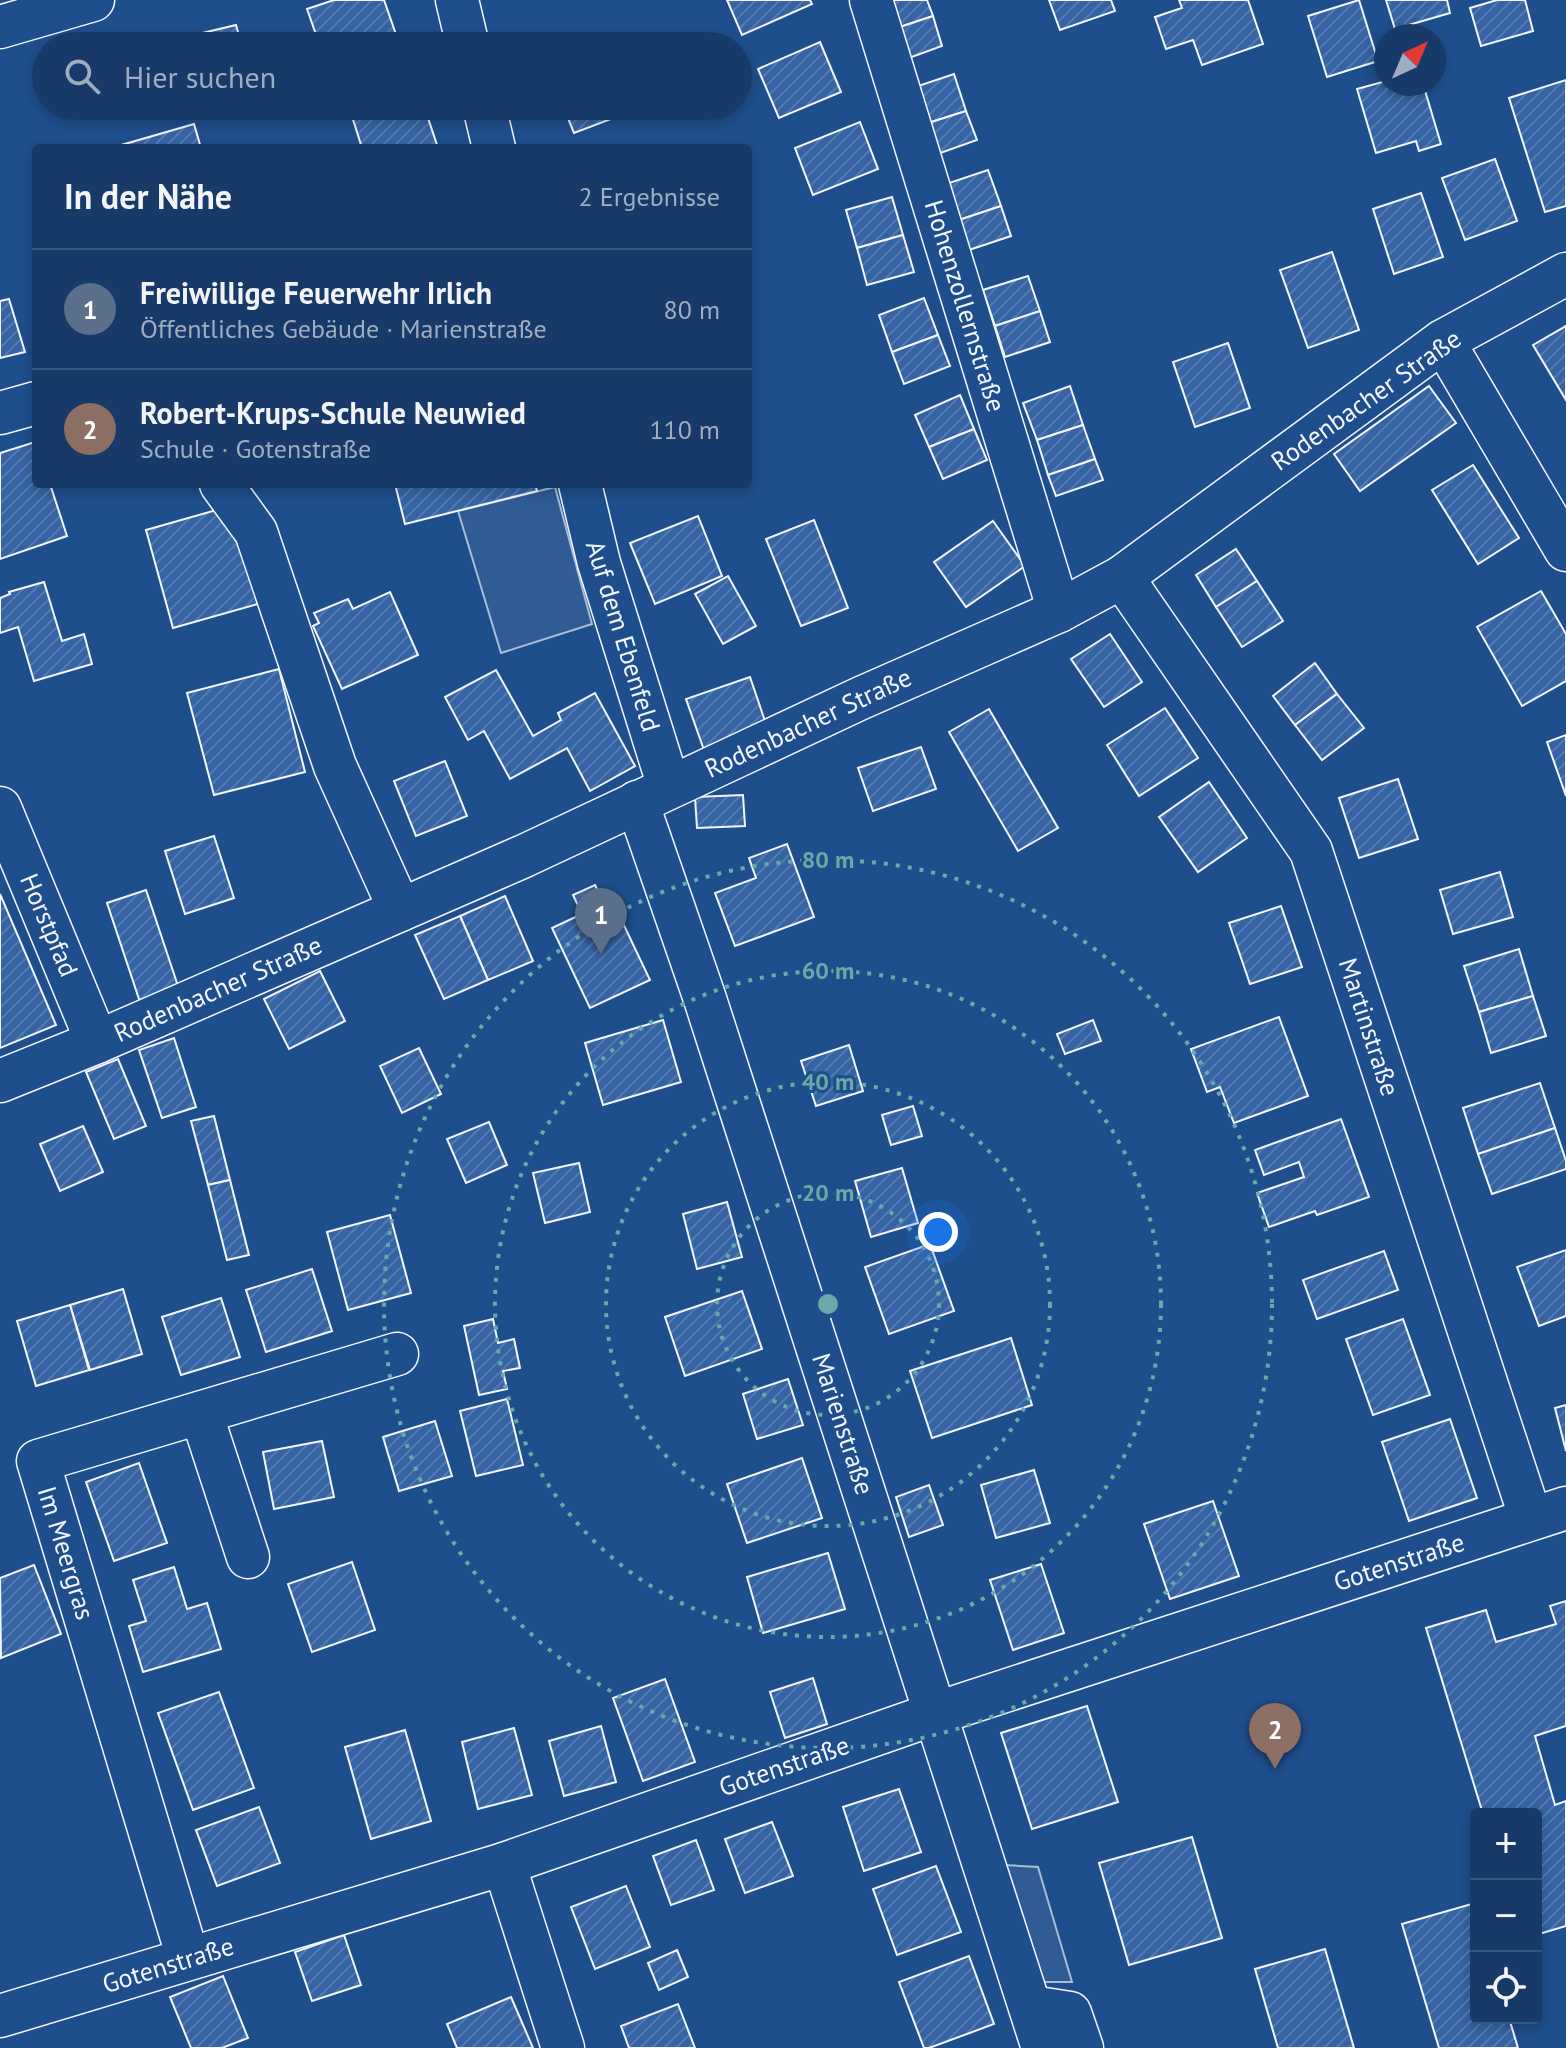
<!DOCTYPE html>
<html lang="de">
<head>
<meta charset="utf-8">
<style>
	body { margin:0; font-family:"PT Sans",sans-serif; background:#20416f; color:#f1f3f6 }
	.controls { position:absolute; right:24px; bottom:24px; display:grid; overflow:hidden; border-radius:8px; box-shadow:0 4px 12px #0003 }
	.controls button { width:72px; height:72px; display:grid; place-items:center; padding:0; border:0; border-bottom:2px solid #36547d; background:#173a69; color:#f1f3f6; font:40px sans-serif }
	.compass { position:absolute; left:1374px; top:24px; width:72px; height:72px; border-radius:50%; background:#173a69; box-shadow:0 4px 12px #0003; rotate:44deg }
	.you { position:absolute; left:938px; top:1232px; width:28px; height:28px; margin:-20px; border:6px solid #fff; border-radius:50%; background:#1a73e8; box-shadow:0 0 0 12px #1a73e833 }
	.badge { display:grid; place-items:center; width:52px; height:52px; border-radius:50%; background:#ffb74d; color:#fff; font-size:26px; font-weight:700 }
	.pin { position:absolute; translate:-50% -66px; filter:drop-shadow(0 2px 4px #0008) }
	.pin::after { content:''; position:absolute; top:42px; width:28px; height:24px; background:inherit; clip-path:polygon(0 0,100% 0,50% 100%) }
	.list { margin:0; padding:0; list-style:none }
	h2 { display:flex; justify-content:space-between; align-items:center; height:104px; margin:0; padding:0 32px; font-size:34px }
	h2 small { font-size:26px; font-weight:400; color:#9eadc0 }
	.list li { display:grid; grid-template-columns:52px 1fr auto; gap:24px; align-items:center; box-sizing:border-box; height:120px; padding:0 32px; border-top:2px solid #36547d }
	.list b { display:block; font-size:30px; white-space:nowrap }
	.list p { margin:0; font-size:26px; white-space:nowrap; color:#9eadc0 }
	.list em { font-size:26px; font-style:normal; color:#9eadc0 }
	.icon { flex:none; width:44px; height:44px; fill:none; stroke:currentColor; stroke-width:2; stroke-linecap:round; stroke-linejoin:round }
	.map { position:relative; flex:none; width:1566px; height:2048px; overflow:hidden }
	.search { position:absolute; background:#173a69; box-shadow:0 4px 12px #0003; left:32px; top:32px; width:720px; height:88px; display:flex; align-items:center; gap:20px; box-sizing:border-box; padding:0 28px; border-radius:44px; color:#9eadc0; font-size:30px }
	.panel { position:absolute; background:#173a69; box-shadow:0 4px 12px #0003; left:32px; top:144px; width:720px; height:344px; border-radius:8px }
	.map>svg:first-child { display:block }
	.built { fill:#305b95; stroke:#a8bbd7; stroke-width:2 }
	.building { fill:url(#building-hatch); stroke:#f2f6ff; stroke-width:2 }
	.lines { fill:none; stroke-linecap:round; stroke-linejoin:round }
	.minor-casing { stroke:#f2f6ff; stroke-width:45 }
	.minor { stroke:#1f4e8c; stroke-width:42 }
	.ring { fill:none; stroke:#6aa9a8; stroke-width:4; stroke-dasharray:4 8 }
	.labels { text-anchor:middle; stroke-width:6; stroke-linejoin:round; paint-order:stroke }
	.street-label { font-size:26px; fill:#f2f6ff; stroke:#1f4e8c }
	.centre { fill:#6aa9a8; stroke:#1f4e8c; stroke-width:4 }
	.ring-label { font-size:24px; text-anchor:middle; font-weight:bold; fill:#6aa9a8; stroke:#1f4e8c; stroke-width:6; stroke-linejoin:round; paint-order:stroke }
</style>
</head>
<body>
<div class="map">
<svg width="1566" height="2048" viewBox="0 0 1566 2048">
	<defs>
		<pattern id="building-hatch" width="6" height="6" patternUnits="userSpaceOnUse" patternTransform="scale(2)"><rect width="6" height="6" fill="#3563a3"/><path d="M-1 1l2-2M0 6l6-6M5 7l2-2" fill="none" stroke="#537ab1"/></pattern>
	</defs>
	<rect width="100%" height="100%" fill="#1f4e8c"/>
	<!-- built -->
	<g class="built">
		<path d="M555,487L592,624L501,653L458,511Z"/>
		<path d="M1004,1865L1038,1867L1072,1982H1040Z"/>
	</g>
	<!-- building -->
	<g class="building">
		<path d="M334,0H384L400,46H320L307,9Z"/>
		<path d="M727,0H810L812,4L742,35Z"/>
		<path d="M877,0H927L933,16L888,31Z"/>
		<path d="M1049,0H1111L1115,11L1060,30Z"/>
		<path d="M1179,0H1248L1263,44L1202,65L1193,40L1166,49L1155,17L1182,8Z"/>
		<path d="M1359,0L1378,61L1327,77L1308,16Z"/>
		<path d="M1386,0H1447L1450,13L1395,29Z"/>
		<path d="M1497,0H1525L1533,31L1481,46L1470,8Z"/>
		<path d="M933,16L942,46L898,62L888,31Z"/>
		<path d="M236,25L242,46H197L194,35Z"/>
		<path d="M612,37L616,46H590Z"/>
		<path d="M820,42L841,92L779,118L758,69Z"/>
		<path d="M954,74L966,111L922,125L909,89Z"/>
		<path d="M1566,80V206L1545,212L1509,98Z"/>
		<path d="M1386,81V84H1423L1441,144L1419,151L1416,141L1376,153L1357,89Z"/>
		<path d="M371,106H424L438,148H362L351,113Z"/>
		<path d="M563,106H639L640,108L574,133Z"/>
		<path d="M966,111L977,140L932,156L922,125Z"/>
		<path d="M860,122L878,169L813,195L795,148Z"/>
		<path d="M194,124L201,148H119L118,146Z"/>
		<path d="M1495,159L1517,221L1465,240L1442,178Z"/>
		<path d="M988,170L1001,206L956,221L943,185Z"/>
		<path d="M1421,193L1443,257L1394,274L1373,209Z"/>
		<path d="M892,197L903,235L857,248L846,210Z"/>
		<path d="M1001,206L1011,236L966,251L956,221Z"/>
		<path d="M903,235L914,272L867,285L857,248Z"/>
		<path d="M1332,252L1359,330L1308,348L1280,270Z"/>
		<path d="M1028,276L1040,311L995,326L983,290Z"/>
		<path d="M924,298L938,335L892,352L879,315Z"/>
		<path d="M9,299L25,352L0,358V301Z"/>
		<path d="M1040,311L1050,342L1005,357L995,326Z"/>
		<path d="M1566,326V400L1533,345Z"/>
		<path d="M938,335L950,366L904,384L892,352Z"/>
		<path d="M1228,343L1250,408L1195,427L1173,362Z"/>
		<path d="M1070,386L1083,425L1037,440L1023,403Z"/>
		<path d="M1429,386L1456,423L1360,491L1334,454Z"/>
		<path d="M960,395L974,429L929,447L915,415Z"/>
		<path d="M1083,425L1095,459L1048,475L1037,440Z"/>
		<path d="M974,429L987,460L943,479L929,447Z"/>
		<path d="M35,442L36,484H50L67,536L0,559V453Z"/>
		<path d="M1095,459L1103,480L1056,496L1048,475Z"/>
		<path d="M1473,465L1519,538L1478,564L1432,490Z"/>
		<path d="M395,484H535L537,491L405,524Z"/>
		<path d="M234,505L261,603L173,628L146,530Z"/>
		<path d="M698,516L722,576L655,604L630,543Z"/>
		<path d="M814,520L848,608L801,626L766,539Z"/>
		<path d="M993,521L1025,566L966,607L934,562Z"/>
		<path d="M1236,549L1257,581L1216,607L1196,575Z"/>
		<path d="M728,576L756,626L723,644L695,594Z"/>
		<path d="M1257,581L1283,621L1242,647L1216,607Z"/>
		<path d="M44,582L62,641L84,634L92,664L34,681L18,627L0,633V598L10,594L9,592Z"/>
		<path d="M1541,591L1566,634V681L1522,706L1477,627Z"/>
		<path d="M390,592L418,655L342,689L313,626L319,623L314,613L348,599L353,609Z"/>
		<path d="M1110,634L1142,682L1104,707L1071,659Z"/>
		<path d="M1315,663L1337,694L1295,725L1273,696Z"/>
		<path d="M279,669L305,772L214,795L187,693Z"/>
		<path d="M496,670L533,736L561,720L558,713L595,693L635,766L590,791L567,748L510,779L484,731L468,740L445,697Z"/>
		<path d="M750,677L767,727L704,750L686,699Z"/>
		<path d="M1337,694L1364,728L1322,760L1295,725Z"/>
		<path d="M1165,708L1198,758L1139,796L1107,745Z"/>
		<path d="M989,709L1058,828L1018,851L949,732Z"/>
		<path d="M1566,735V796L1547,742Z"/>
		<path d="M921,747L936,789L873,811L858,768Z"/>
		<path d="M445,761L467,816L416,836L394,781Z"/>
		<path d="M1398,779L1418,839L1359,858L1339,798Z"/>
		<path d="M1209,782L1247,838L1198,872L1159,817Z"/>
		<path d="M743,795L745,826L697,828L695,797Z"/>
		<path d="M214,836L234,898L185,914L165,851Z"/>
		<path d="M787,844L814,917L735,946L715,893L756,878L749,858Z"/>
		<path d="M1500,872L1513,917L1453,934L1440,890Z"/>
		<path d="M595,885L604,904L612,900L650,980L590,1008L552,928L582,914L573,895Z"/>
		<path d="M146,890L181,995L142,1008L107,903Z"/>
		<path d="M0,894L56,1025L0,1048Z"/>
		<path d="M505,896L533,961L488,980L460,916Z"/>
		<path d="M1281,906L1302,967L1250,984L1229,923Z"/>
		<path d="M460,916L488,980L444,999L415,935Z"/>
		<path d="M1519,949L1533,996L1479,1012L1464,966Z"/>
		<path d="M320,971L345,1021L289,1049L264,999Z"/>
		<path d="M1533,996L1546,1036L1491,1053L1479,1012Z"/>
		<path d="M1279,1017L1308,1096L1234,1123L1220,1087L1207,1092L1191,1049Z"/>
		<path d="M663,1020L681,1082L603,1105L585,1043Z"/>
		<path d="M1093,1020L1101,1041L1065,1054L1057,1034Z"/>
		<path d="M174,1038L196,1107L162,1118L139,1050Z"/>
		<path d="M849,1045L863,1091L816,1106L801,1061Z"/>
		<path d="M419,1048L441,1094L402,1113L380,1066Z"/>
		<path d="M118,1059L146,1126L114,1139L86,1072Z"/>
		<path d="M1540,1083L1555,1128L1478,1154L1463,1108Z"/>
		<path d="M913,1106L922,1136L891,1145L882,1115Z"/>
		<path d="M214,1116L230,1180L208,1185L191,1121Z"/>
		<path d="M1341,1119L1369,1197L1317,1215L1315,1211L1269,1227L1257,1193L1304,1177L1299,1162L1264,1175L1255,1150Z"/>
		<path d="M489,1122L507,1165L466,1183L447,1139Z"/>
		<path d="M83,1126L103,1172L60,1191L40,1144Z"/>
		<path d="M1555,1128L1566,1161V1169L1492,1194L1478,1154Z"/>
		<path d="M579,1163L590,1212L545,1223L533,1173Z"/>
		<path d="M902,1168L918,1223L871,1237L855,1181Z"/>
		<path d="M230,1180L249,1255L227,1260L208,1185Z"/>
		<path d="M727,1202L742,1257L697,1269L683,1214Z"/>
		<path d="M390,1215L411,1293L348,1310L327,1232Z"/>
		<path d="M930,1244L954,1311L889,1334L865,1267Z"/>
		<path d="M1566,1250V1316L1539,1326L1517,1267Z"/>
		<path d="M1384,1251L1398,1290L1317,1319L1303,1280Z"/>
		<path d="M312,1269L332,1331L266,1352L246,1290Z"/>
		<path d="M123,1289L142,1354L90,1370L70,1305Z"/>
		<path d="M742,1291L762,1349L685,1376L665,1317Z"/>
		<path d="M221,1298L240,1357L181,1375L162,1317Z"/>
		<path d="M70,1305L89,1370L36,1386L17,1321Z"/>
		<path d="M493,1319L498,1343L514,1339L520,1368L503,1371L507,1389L479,1395L464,1326Z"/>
		<path d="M1403,1319L1430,1395L1373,1415L1346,1339Z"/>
		<path d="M1011,1338L1032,1405L932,1438L910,1371Z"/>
		<path d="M788,1379L803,1425L757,1439L743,1394Z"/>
		<path d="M507,1399L523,1465L476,1476L460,1411Z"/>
		<path d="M1566,1405V1451L1555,1408Z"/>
		<path d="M1450,1419L1477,1498L1409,1521L1382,1442Z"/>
		<path d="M435,1421L452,1476L399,1491L383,1437Z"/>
		<path d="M322,1441L334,1497L274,1509L263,1452Z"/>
		<path d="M802,1458L822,1518L747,1543L727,1484Z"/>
		<path d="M139,1463L167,1543L114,1561L86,1482Z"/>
		<path d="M1034,1470L1050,1523L996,1538L981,1485Z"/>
		<path d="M929,1485L943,1525L909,1537L896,1497Z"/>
		<path d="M1213,1501L1239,1576L1170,1599L1144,1524Z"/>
		<path d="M828,1553L845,1609L763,1633L747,1577Z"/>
		<path d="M352,1562L375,1630L312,1652L288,1584Z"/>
		<path d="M1041,1564L1064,1633L1013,1650L990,1580Z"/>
		<path d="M34,1565L61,1634L1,1658L0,1578Z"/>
		<path d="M174,1567L187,1609L207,1603L221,1649L143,1672L129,1626L146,1621L133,1580Z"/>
		<path d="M1566,1601V1726L1535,1736L1555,1805L1566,1801V1926L1536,1935V1814H1483L1426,1628L1486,1610L1496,1642L1556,1624L1550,1606Z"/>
		<path d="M813,1678L827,1724L785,1738L770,1692Z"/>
		<path d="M665,1679L695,1762L643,1781L613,1698Z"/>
		<path d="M219,1692L254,1788L193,1810L158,1713Z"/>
		<path d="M1087,1706L1118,1802L1032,1829L1001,1733Z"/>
		<path d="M601,1726L616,1782L564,1796L549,1741Z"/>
		<path d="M514,1728L532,1795L478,1809L462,1742Z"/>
		<path d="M405,1730L431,1821L371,1839L345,1747Z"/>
		<path d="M899,1789L921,1852L864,1871L843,1807Z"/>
		<path d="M259,1807L280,1863L217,1886L196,1830Z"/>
		<path d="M772,1822L793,1876L745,1893L725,1839Z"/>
		<path d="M1192,1837L1222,1938L1129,1965L1099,1863Z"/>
		<path d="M696,1840L714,1890L671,1905L653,1856Z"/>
		<path d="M936,1866L961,1932L897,1955L873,1889Z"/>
		<path d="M626,1886L650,1947L595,1969L571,1907Z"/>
		<path d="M1475,1903L1476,2018H1509L1518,2048H1439L1402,1924Z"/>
		<path d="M344,1935L361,1985L312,2001L295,1952Z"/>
		<path d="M1325,1949L1354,2048H1278L1255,1969Z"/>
		<path d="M677,1950L688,1977L659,1990L648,1963Z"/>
		<path d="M969,1956L994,2024L929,2048H924L899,1982Z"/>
		<path d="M223,1976L248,2038L222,2048H191L170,1997Z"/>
		<path d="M511,1997L533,2048H457L447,2024Z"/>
		<path d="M678,2004L695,2048H629L621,2026Z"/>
	</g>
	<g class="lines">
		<!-- minor casing -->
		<g class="minor-casing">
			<g id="minor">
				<path d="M457,0L468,46"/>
				<path d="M871,0L1059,611"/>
				<path d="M0,27L93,0"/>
				<path d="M484,106L494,148"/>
				<path d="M1443,341L1566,550"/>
				<path d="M0,413L36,403"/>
				<path d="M221,484L256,532L335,766L400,910"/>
				<path d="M580,484L599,563L669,787"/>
				<path d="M1122,577L1311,851L1531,1519"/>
				<path d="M637,802L705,999L1043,2048"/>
				<path d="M0,808L97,1042"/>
				<path d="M0,1081L97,1042L524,856L861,698L1059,611L1122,577L1443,341L1566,274"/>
				<path d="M201,1413L248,1557"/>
				<path d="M504,1864L563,2048"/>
				<path d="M188,1958L38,1461L397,1354"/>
				<path d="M1031,2007L1070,2013L1082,2048"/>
				<path d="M0,2016L504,1864L937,1713L1566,1508"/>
			</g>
		</g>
		<!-- minor -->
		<use href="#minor" class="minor"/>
	</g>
	<!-- distance rings -->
	<g class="ring">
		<circle cx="828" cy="1304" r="111"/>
		<circle cx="828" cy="1304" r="222"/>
		<circle cx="828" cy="1304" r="333"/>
		<circle cx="828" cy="1304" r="444"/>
	</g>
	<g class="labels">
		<!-- street labels -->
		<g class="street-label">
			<text transform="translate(965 306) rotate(73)" y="9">Hohenzollernstraße</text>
			<text transform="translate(1366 400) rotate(-35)" y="9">Rodenbacher Straße</text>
			<text transform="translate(623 636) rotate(73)" y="9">Auf dem Ebenfeld</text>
			<text transform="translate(808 723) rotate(-25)" y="9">Rodenbacher Straße</text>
			<text transform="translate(49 925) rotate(67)" y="9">Horstpfad</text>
			<text transform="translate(218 989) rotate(-24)" y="9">Rodenbacher Straße</text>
			<text transform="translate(1369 1027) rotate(72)" y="9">Martinstraße</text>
			<text transform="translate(843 1424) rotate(72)" y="9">Marienstraße</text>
			<text transform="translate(66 1553) rotate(73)" y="9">Im Meergras</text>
			<text transform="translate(1399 1562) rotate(-18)" y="9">Gotenstraße</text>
			<text transform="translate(784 1766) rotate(-19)" y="9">Gotenstraße</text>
			<text transform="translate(168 1965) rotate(-17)" y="9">Gotenstraße</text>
		</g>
	</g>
	<circle cx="828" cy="1304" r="12" class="centre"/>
	<g class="ring-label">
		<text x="828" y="868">80 m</text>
		<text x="828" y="979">60 m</text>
		<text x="828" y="1090">40 m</text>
		<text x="828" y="1201">20 m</text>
	</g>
</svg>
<div class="controls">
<button>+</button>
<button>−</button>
<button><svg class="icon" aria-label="locate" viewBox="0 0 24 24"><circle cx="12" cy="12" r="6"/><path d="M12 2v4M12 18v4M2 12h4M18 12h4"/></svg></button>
</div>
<svg class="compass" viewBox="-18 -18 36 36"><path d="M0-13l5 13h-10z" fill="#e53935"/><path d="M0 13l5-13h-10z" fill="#9eadc0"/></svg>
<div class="you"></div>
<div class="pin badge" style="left:601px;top:954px;background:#5c6f8a">1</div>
<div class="pin badge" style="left:1275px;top:1769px;background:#8d6e63">2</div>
<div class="search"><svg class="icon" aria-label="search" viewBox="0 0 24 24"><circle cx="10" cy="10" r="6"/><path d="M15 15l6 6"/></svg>Hier suchen</div>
<section class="panel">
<h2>In der Nähe<small>2 Ergebnisse</small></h2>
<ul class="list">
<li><span class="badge" style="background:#5c6f8a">1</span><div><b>Freiwillige Feuerwehr Irlich</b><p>Öffentliches Gebäude · Marienstraße</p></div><em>80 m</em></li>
<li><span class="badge" style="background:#8d6e63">2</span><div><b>Robert-Krups-Schule Neuwied</b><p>Schule · Gotenstraße</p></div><em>110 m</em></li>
</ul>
</section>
</div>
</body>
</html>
